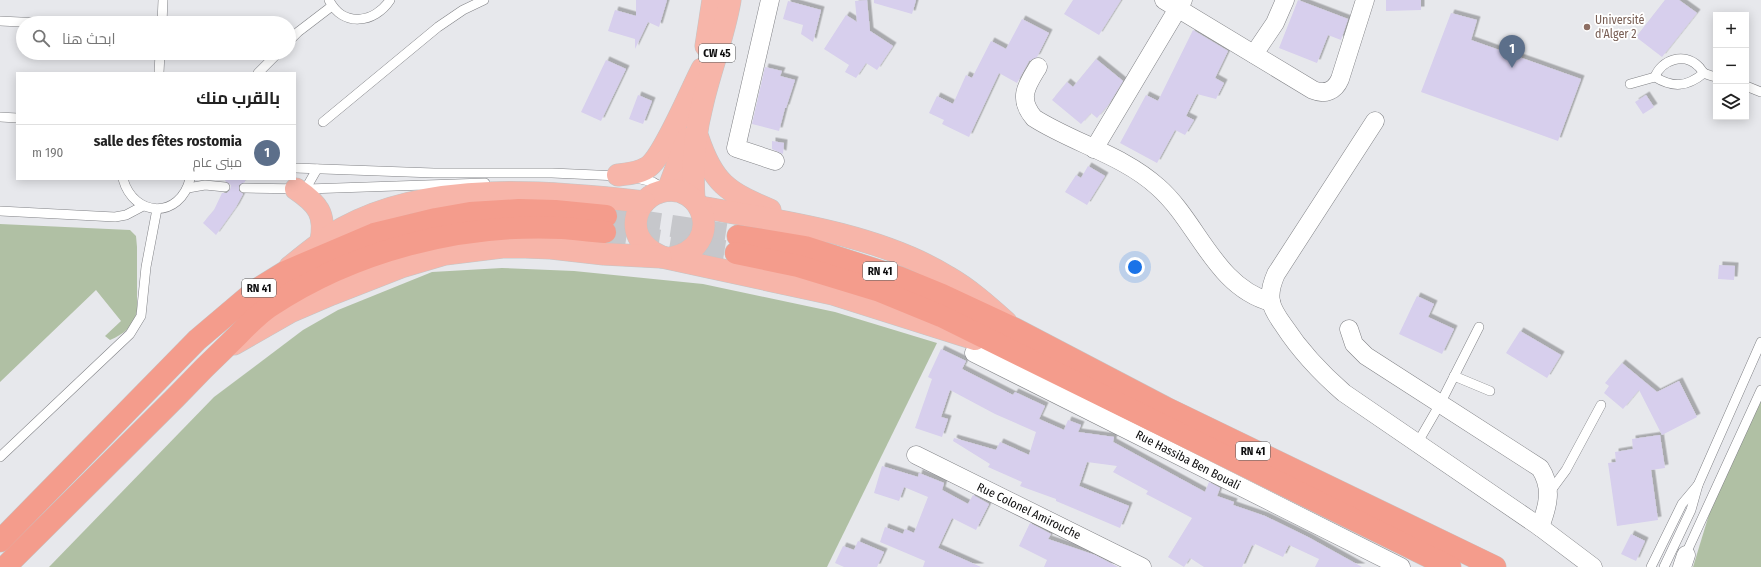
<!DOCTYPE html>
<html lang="ar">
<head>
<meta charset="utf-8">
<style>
	body { margin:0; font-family:"Fira Sans Condensed",Cairo,sans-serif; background:#f6f6f6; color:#222; direction:rtl }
	.controls { position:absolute; right:12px; top:12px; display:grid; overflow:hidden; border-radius:0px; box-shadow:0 2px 10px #0003 }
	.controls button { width:36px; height:36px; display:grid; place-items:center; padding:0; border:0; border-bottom:1px solid #e0e0e0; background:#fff; color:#222; font:20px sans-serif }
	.you { position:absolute; left:1135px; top:267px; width:14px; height:14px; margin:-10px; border:3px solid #fff; border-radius:50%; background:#1a73e8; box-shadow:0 0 0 6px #1a73e833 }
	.badge { display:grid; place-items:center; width:26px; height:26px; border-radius:50%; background:#4956cb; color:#fff; font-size:13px; font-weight:700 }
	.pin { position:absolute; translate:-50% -33px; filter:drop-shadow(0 1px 2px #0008) }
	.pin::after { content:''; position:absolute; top:21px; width:14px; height:12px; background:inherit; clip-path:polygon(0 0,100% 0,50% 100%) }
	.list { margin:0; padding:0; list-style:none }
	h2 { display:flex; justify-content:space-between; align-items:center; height:52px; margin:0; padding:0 16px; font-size:17px }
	h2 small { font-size:13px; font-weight:400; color:#767676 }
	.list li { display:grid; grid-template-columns:26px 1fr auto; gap:12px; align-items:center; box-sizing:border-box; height:56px; padding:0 16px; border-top:1px solid #e0e0e0 }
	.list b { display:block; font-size:15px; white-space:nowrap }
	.list p { margin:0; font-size:13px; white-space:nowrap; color:#767676 }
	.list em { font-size:13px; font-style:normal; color:#767676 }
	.icon { flex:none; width:22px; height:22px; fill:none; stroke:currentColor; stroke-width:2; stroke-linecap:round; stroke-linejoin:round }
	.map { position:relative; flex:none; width:1761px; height:567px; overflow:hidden; direction:ltr }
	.search { position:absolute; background:#fff; box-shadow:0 2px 10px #0003; left:16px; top:16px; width:280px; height:44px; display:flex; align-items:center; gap:10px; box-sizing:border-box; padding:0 14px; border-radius:22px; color:#767676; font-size:15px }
	.panel { position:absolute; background:#fff; box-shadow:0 2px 10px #0003; left:16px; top:72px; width:280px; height:108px; border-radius:0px; direction:rtl }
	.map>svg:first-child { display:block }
	.green { fill:#b0c0a4 }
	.building { fill:#d7cfed; filter:url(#shadow) }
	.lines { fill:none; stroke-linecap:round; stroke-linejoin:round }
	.trunk-tunnel { stroke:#c6c7cb; stroke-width:22; stroke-dasharray:22 11; stroke-linecap:butt }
	.service-casing { stroke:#818286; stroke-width:10 }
	.minor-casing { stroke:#818286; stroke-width:19 }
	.primary-casing { stroke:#c5c5c5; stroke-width:23 }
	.trunk-casing { stroke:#c5c5c5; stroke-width:23 }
	.service { stroke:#fff; stroke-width:9 }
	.minor { stroke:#fff; stroke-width:18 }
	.primary { stroke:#f7b5a9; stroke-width:22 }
	.trunk { stroke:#f49c8c; stroke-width:22 }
	.education-dot { fill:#8d6e63; stroke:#fff; stroke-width:1.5 }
	.labels { text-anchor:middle; stroke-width:3.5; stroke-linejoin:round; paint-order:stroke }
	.shield { fill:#fff; stroke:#565657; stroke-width:1 }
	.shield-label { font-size:11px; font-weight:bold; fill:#0e0e0f }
	.education-label { font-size:12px; fill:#785e54; stroke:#fff; text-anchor:start }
	.street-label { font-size:12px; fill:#0e0e0f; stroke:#fff }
</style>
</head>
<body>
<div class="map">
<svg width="1761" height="567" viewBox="0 0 1761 567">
	<defs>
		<filter id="shadow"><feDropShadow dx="3.5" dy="-3.5" stdDeviation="0" flood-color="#0004"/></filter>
	</defs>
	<rect width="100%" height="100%" fill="#e7e8ec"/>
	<!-- green -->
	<g class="green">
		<path d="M0,224L130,230L136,236L137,247V311C134,326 124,334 110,340L105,336L121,321L96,290L0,382Z"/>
		<path d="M502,268L574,271L703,284L835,312L937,343L827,567H49L214,397L303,330L338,310L432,272Z"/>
		<path d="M1761,389V567H1693L1718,485Z"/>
	</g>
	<!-- building -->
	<g class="building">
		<path d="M636,0H667L659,27L648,22L635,49V39L608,31L615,10L636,16Z"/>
		<path d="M867,0L870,31L893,46L877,70L866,63L856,78L845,72L849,65L824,49L846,15L857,22L855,1Z"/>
		<path d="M874,0H916L912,14L874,3Z"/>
		<path d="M1073,0H1121L1099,35L1064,14Z"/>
		<path d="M1298,0L1348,19L1341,40L1328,35L1317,63L1279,48Z"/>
		<path d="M1386,0H1421V10L1386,11Z"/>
		<path d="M1665,0H1679L1697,13L1662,57L1636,37Z"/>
		<path d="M788,1L821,10L813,42L801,34L803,25L783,19Z"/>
		<path d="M1451,13L1477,20L1471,40L1581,79L1558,141L1421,92Z"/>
		<path d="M1022,19L1049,33L1037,57L1029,61L1017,83L999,73L969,137L942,124L944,120L929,113L937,96L953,104L966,75L972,78L991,41L1006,49Z"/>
		<path d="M1193,30L1228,51L1215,78L1224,83L1216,99L1197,94L1186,116L1194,120L1185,135L1175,130L1157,163L1120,143L1146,95L1158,101Z"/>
		<path d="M1096,59L1123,81L1109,104L1097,118L1091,113L1081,124L1052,100L1067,82L1073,87Z"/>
		<path d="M606,60L626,69L601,121L581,112Z"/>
		<path d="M765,67L782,71L780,76L795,80L786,108H785L779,131L752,124Z"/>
		<path d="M638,95L652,101L643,124L629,119Z"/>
		<path d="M1646,95L1654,107L1643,114L1635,102Z"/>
		<path d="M772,141L784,143L783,154L772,149Z"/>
		<path d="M1088,166L1105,176L1087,205L1065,192L1076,175L1081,178Z"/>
		<path d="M226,179H245V182L239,185V191L243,194L236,207L216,235L203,223L214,210L222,193H227L230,190L231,185L225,181Z"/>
		<path d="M1719,265L1735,266L1734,280L1718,279Z"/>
		<path d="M1417,296L1434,304L1428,317L1454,329L1442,354L1399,334Z"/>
		<path d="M1520,331L1561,355L1547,378L1506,353Z"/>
		<path d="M941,349L966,361L962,369L1013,395L1015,392L1045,406L1039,419L1064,430L1068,420L1081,425L1078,432L1114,437L1113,442L1205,492L1209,482L1220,488L1217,496L1234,502L1233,505L1265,516L1308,537L1362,567H1315L1319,559L1289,545L1283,557L1255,544L1254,546L1252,545L1242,567H1204L1190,558L1184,567L1168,557L1192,518L1146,494L1148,491L1113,472L1117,466L1087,462L1079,486L1129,506L1120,528L1056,501V499L1020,486L1022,482L988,467L990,464L953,441L954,438L996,450L1000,442L1029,455L1036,432L995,414L950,390L941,417L948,419L942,437L915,428L932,379L928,377Z"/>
		<path d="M1622,363L1657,392L1679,381L1697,417L1662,435L1639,390L1623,409L1604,393L1609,386L1605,383Z"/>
		<path d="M1660,435L1665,468L1651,470L1658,520L1617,526L1608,463L1616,462L1615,452L1633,449L1632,439Z"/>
		<path d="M882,466L918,477L919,473L944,483L942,490L968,504L973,495L989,504L976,530L952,518L938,548L981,567H923L925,561L880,542L885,527L903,534L905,529L914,533L928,497L904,487L899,501L874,493Z"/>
		<path d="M1030,523L1051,534L1048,539L1095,555L1118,567H1044L1047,560L1019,546Z"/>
		<path d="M1631,534L1645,541L1636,561L1621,554Z"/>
		<path d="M858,541L884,552L877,567H844L835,563L843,546L854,550Z"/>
	</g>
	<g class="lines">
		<!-- trunk-tunnel -->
		<g class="trunk-tunnel">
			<path d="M606,216L738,236"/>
			<path d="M605,232L736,253"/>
		</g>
		<!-- service casing -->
		<g class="service-casing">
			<g id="service">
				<path d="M329,0C343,28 375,23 390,0"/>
				<path d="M0,21L41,23"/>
				<path d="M162,23L163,0"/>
				<path d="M289,41L298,32L332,6"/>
				<path d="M159,73L160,53"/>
				<path d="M258,73L278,53"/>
				<path d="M1655,77C1661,60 1684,52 1698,66C1701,68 1702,72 1704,73C1707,75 1713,76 1716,77"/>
				<path d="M1630,84L1655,77C1673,88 1687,87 1704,73"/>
				<path d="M1746,86L1761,92"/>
				<path d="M0,117L17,118"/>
				<path d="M323,122L438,27L463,10L484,0"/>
				<path d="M295,168L434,173H552L619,176"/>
				<path d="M636,178L653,182L663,188"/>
				<path d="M123,179C134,218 180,219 190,179"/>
				<path d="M188,188L205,185L225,187"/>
				<path d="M244,188L307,189L485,183"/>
				<path d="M307,193L309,183L317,169"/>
				<path d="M0,211L115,217L126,215L143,206"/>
				<path d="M1454,376L1490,391"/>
				<path d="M1418,442L1440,404L1479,327"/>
				<path d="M0,457L130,334L141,316L146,267L157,209"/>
				<path d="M1549,493L1566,470L1601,405"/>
				<path d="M1684,558L1761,390"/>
				<path d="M1651,567L1682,504L1698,485"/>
				<path d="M1664,567L1691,510L1698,485L1761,342"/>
			</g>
		</g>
		<!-- minor casing -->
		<g class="minor-casing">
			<g id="minor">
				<path d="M770,0L736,148L775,161"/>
				<path d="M1164,0L1313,90C1325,95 1335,91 1340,79L1365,0"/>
				<path d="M1254,54L1275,23L1285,0"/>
				<path d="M1038,67C1027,85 1017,98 1034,118C1073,143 1123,155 1158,187C1198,222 1215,287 1271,302"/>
				<path d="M1375,121L1276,274C1272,283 1269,292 1271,302C1273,311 1279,319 1284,326C1301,352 1321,373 1344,393L1540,527L1593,567"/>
				<path d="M1094,149L1183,0"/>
				<path d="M1349,329L1354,344L1366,356L1540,468C1553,488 1548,506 1540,527"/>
				<path d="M974,353L1401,567"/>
				<path d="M916,455L1142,567"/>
				<path d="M1682,567L1686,555"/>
			</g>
		</g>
		<!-- primary casing -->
		<g class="primary-casing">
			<g id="primary">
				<path d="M706,46L713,0"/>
				<path d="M698,138C713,183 727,192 770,210"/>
				<path d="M618,175C628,174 639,173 648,167C664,156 691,90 702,69"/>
				<path d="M296,189C318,204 326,214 321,241"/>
				<path d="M668,190L687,139"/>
				<path d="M694,200C692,168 694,137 702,106C710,70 724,36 730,0"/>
				<path d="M700,207C780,221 878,234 948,277C969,289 988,306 1006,322"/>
				<path d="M671,258C726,247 704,179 660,192C652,194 646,199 641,206C628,229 641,248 662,257L833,294L975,339"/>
				<path d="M290,267C307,253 324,239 343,228C429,180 550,191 644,202"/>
				<path d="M234,344L290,312L332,294L401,267L445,254L502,247H526L551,248L604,254L661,257"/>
			</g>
		</g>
		<!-- trunk casing -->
		<g class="trunk-casing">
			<g id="trunk">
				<path d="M738,236L805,247L898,277L942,295L1015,329L1166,408L1495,567"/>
				<path d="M736,253L798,266L880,291L941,316L1450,567"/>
				<path d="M0,541L197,340L256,290L285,272L374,234L436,219L470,213L519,210L555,211L606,216"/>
				<path d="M5,567C62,511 118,454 175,398C194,378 214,358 234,339C245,328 256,316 269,307C353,251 460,223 562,228C576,229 591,231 605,232"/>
			</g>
		</g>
		<!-- service -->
		<use href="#service" class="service"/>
		<!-- minor -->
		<use href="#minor" class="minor"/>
		<!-- primary -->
		<use href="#primary" class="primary"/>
		<!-- trunk -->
		<use href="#trunk" class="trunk"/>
	</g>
	<!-- markers -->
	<circle class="education-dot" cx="1587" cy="27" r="4"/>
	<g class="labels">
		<!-- shield labels -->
		<g class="shield">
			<rect x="699" y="44" width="36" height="18" rx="3"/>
			<rect x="863" y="262" width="34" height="18" rx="3"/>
			<rect x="242" y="279" width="34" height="18" rx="3"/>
			<rect x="1236" y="442" width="34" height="18" rx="3"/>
		</g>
		<g class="shield-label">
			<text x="717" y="57">CW 45</text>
			<text x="880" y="275">RN 41</text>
			<text x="259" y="292">RN 41</text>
			<text x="1253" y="455">RN 41</text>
		</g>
		<!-- education labels -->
		<g class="education-label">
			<text x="1595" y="24">Université<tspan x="1595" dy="14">d'Alger 2</tspan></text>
		</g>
		<!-- street labels -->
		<g class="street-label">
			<text transform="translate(1188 460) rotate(27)" y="4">Rue Hassiba Ben Bouali</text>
			<text transform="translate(1029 511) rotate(26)" y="4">Rue Colonel Amirouche</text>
		</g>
	</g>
</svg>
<div class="controls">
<button>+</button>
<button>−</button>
<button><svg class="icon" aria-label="layers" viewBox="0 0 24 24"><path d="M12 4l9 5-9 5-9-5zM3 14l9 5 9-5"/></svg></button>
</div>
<div class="you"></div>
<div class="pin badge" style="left:1512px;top:68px;background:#5c6f8a">1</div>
<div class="search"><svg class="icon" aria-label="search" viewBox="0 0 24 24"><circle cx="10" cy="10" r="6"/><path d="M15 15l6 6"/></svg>ابحث هنا</div>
<section class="panel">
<h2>بالقرب منك<small></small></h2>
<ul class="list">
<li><span class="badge" style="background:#5c6f8a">1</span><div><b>salle des fêtes rostomia</b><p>مبنى عام</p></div><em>190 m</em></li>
</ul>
</section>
</div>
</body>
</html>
